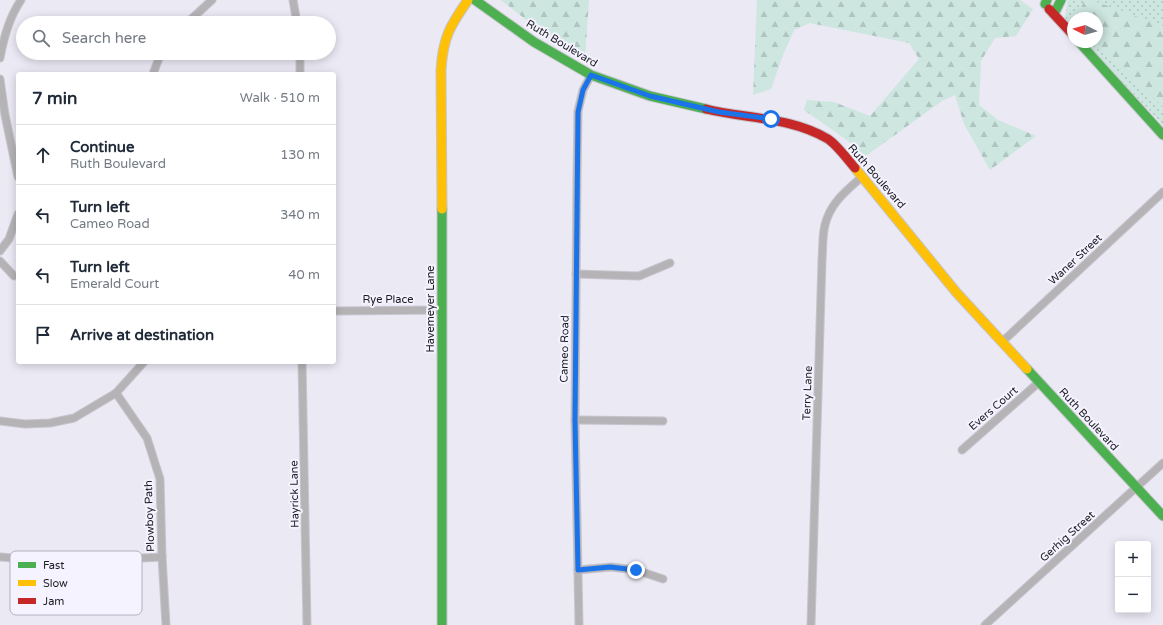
<!DOCTYPE html>
<html lang="en">
<head>
<meta charset="utf-8">
<style>
	body { margin:0; font-family:"Varela Round",sans-serif; background:#f2f2f3; color:#1f2937 }
	.controls { position:absolute; right:12px; bottom:12px; display:grid; overflow:hidden; border-radius:4px; box-shadow:0 2px 10px #0003 }
	.controls button { width:36px; height:36px; display:grid; place-items:center; padding:0; border:0; border-bottom:1px solid #e0e1e3; background:#fff; color:#1f2937; font:20px sans-serif }
	.compass { position:absolute; left:1067px; top:12px; width:36px; height:36px; border-radius:50%; background:#fff; box-shadow:0 2px 10px #0003; rotate:275deg }
	.stop { position:absolute; width:12px; height:12px; margin:-9px; border:3px solid #1a73e8; border-radius:50%; background:#fff }
	.stop.end { background:#1a73e8; border-color:#fff; box-shadow:0 1px 4px #0008 }
	.list { margin:0; padding:0; list-style:none }
	h2 { display:flex; justify-content:space-between; align-items:center; height:52px; margin:0; padding:0 16px; font-size:17px }
	h2 small { font-size:13px; font-weight:400; color:#747a83 }
	.list li { display:grid; grid-template-columns:26px 1fr auto; gap:12px; align-items:center; box-sizing:border-box; height:60px; padding:0 16px; border-top:1px solid #e0e1e3 }
	.list b { display:block; font-size:15px; white-space:nowrap }
	.list p { margin:0; font-size:13px; white-space:nowrap; color:#747a83 }
	.list em { font-size:13px; font-style:normal; color:#747a83 }
	.icon { flex:none; width:22px; height:22px; fill:none; stroke:currentColor; stroke-width:2; stroke-linecap:round; stroke-linejoin:round }
	.map { position:relative; flex:none; width:1163px; height:625px; overflow:hidden }
	.search { position:absolute; background:#fff; box-shadow:0 2px 10px #0003; left:16px; top:16px; width:320px; height:44px; display:flex; align-items:center; gap:10px; box-sizing:border-box; padding:0 14px; border-radius:22px; color:#747a83; font-size:15px }
	.panel { position:absolute; background:#fff; box-shadow:0 2px 10px #0003; left:16px; top:72px; width:320px; height:292px; border-radius:4px }
	.map>svg:first-child { display:block }
	.grass { fill:url(#grass-dots) }
	.forest { fill:url(#forest-firs) }
	.lines { fill:none; stroke-linecap:round; stroke-linejoin:round }
	.street-casing { stroke:#c6c5cd; stroke-width:9 }
	.fast-casing { stroke:#c6c5cd; stroke-width:11 }
	.slow-casing { stroke:#c6c5cd; stroke-width:11 }
	.jam-casing { stroke:#c6c5cd; stroke-width:11 }
	.street { stroke:#b6b3b6; stroke-width:7 }
	.fast { stroke:#4caf50; stroke-width:9 }
	.slow { stroke:#ffc107; stroke-width:9 }
	.jam { stroke:#c62828; stroke-width:9 }
	.route { stroke:#1a73e8; stroke-width:5 }
	.labels { text-anchor:middle; stroke-width:4; stroke-linejoin:round; paint-order:stroke }
	.street-label { font-size:11px; fill:#1c1c22; stroke:#f4f3ff }
	.key { fill:#f4f3ff; stroke:#b3b2bd; stroke-width:1 }
	.key-label { font-size:11px; fill:#1c1c22 }
</style>
</head>
<body>
<div class="map">
<svg width="1163" height="625" viewBox="0 0 1163 625">
	<defs>
		<pattern id="grass-dots" width="8" height="8" patternUnits="userSpaceOnUse"><rect width="8" height="8" fill="#cde6df"/><path d="M2 2h.1M6 6h.1" fill="none" stroke="#afc5bf" stroke-width="1.8" stroke-linecap="round"/></pattern>
		<pattern id="forest-firs" width="22" height="20" patternUnits="userSpaceOnUse"><rect width="22" height="20" fill="#cde6df"/><path d="M5 1l3.5 6h-7zM16 11l3.5 6h-7z" fill="#afc5bf"/></pattern>
	</defs>
	<rect width="100%" height="100%" fill="#eae9f4"/>
	<!-- grass -->
	<path class="grass" d="M1068,0H1163V125L1085,42H1097V18H1073V30L1072,29L1065,17Z"/>
	<!-- forest -->
	<g class="forest">
		<path d="M501,0H589L585,58L559,46Z"/>
		<path d="M755,0H1020L1033,9L1016,36L995,38L981,61L979,105L998,120L1036,136L990,170L964,124L955,95L942,101L863,158L851,143L804,110L807,100L834,102L870,116L919,59L909,43L810,23L794,30L783,55L771,89L753,95L757,1Z"/>
		<path d="M1084,0H1094V1L1163,26V107L1094,42H1097V18H1078Z"/>
	</g>
	<g class="lines">
		<!-- street casing -->
		<g class="street-casing">
			<g id="street">
				<path d="M293,0L297,23"/>
				<path d="M187,23L212,0"/>
				<path d="M300,53V74"/>
				<path d="M0,58C4,37 9,18 21,0"/>
				<path d="M153,74L159,58L163,53"/>
				<path d="M0,79L5,115L18,177"/>
				<path d="M0,251L9,239L18,214"/>
				<path d="M0,261L14,276"/>
				<path d="M576,274L639,276L670,263"/>
				<path d="M334,311L442,310"/>
				<path d="M1002,342L1163,192"/>
				<path d="M302,362L307,625"/>
				<path d="M116,393L147,438L160,479L162,557L166,625"/>
				<path d="M575,420L663,421"/>
				<path d="M0,421L25,424L50,423L74,418L116,393L144,362"/>
				<path d="M962,450L1038,383"/>
				<path d="M0,557L65,562L162,557"/>
				<path d="M578,570L611,567L636,570L663,579"/>
				<path d="M579,625L575,420L577,178L578,111L583,90L591,75"/>
				<path d="M811,625L822,260C823,249 822,236 825,225C830,203 847,190 863,176"/>
				<path d="M985,625L1163,463"/>
			</g>
		</g>
		<!-- fast casing -->
		<g class="fast-casing">
			<g id="fast">
				<path d="M475,0L534,42L591,75L650,96L706,109"/>
				<path d="M1045,4L1047,0"/>
				<path d="M1054,14L1061,0"/>
				<path d="M1079,42L1163,135"/>
				<path d="M442,209V625"/>
				<path d="M1027,369L1163,516"/>
			</g>
		</g>
		<!-- slow casing -->
		<g class="slow-casing">
			<g id="slow">
				<path d="M855,168L956,292L1027,369"/>
				<path d="M442,209L441,70C443,37 450,26 468,0"/>
			</g>
		</g>
		<!-- jam casing -->
		<g class="jam-casing">
			<g id="jam">
				<path d="M1049,9L1073,35"/>
				<path d="M706,109C747,119 791,117 828,139C837,145 848,160 855,168"/>
			</g>
		</g>
		<!-- street -->
		<use href="#street" class="street"/>
		<!-- fast -->
		<use href="#fast" class="fast"/>
		<!-- slow -->
		<use href="#slow" class="slow"/>
		<!-- jam -->
		<use href="#jam" class="jam"/>
	</g>
	<g class="lines">
		<!-- route -->
		<path class="route" d="M636,570L610,567L578,570L575,420L578,112L583,90L591,75L650,96L719,112L771,119"/>
	</g>
	<g class="labels">
		<!-- street labels -->
		<g class="street-label">
			<text transform="translate(562 43) rotate(31)" y="4">Ruth Boulevard</text>
			<text transform="translate(877 176) rotate(49)" y="4">Ruth Boulevard</text>
			<text transform="translate(1075 259) rotate(-43)" y="4">Waner Street</text>
			<text x="388" y="303">Rye Place</text>
			<text transform="translate(430 309) rotate(-90)" y="4">Havemeyer Lane</text>
			<text transform="translate(564 349) rotate(-89)" y="4">Cameo Road</text>
			<text transform="translate(807 393) rotate(-88)" y="4">Terry Lane</text>
			<text transform="translate(993 408) rotate(-41)" y="4">Evers Court</text>
			<text transform="translate(1089 419) rotate(47)" y="4">Ruth Boulevard</text>
			<text transform="translate(294 494) rotate(-91)" y="4">Hayrick Lane</text>
			<text transform="translate(149 516) rotate(-92)" y="4">Plowboy Path</text>
			<text transform="translate(1067 536) rotate(-42)" y="4">Gerhig Street</text>
		</g>
	</g>
	<!-- legend -->
	<rect x="10" y="551" width="132" height="64" rx="6" class="key"/>
	<rect x="18" y="562" width="18" height="6" fill="#4caf50"/>
	<rect x="18" y="580" width="18" height="6" fill="#ffc107"/>
	<rect x="18" y="598" width="18" height="6" fill="#c62828"/>
	<g class="key-label">
		<text x="43" y="569">Fast</text>
		<text x="43" y="587">Slow</text>
		<text x="43" y="605">Jam</text>
	</g>
</svg>
<div class="controls">
<button>+</button>
<button>−</button>
</div>
<svg class="compass" viewBox="-18 -18 36 36"><path d="M0-13l5 13h-10z" fill="#e53935"/><path d="M0 13l5-13h-10z" fill="#747a83"/></svg>
<div class="stop" style="left:771px;top:119px"></div>
<div class="stop end" style="left:636px;top:570px"></div>
<div class="search"><svg class="icon" aria-label="search" viewBox="0 0 24 24"><circle cx="10" cy="10" r="6"/><path d="M15 15l6 6"/></svg>Search here</div>
<section class="panel">
<h2>7 min<small>Walk · 510 m</small></h2>
<ul class="list">
<li><svg class="icon" aria-label="ahead" viewBox="0 0 24 24"><path d="M12 20V5M6 11l6-6 6 6"/></svg><div><b>Continue</b><p>Ruth Boulevard</p></div><em>130 m</em></li>
<li><svg class="icon" aria-label="left" viewBox="0 0 24 24"><path d="M17 20v-9H6M10 6l-5 5 5 5"/></svg><div><b>Turn left</b><p>Cameo Road</p></div><em>340 m</em></li>
<li><svg class="icon" aria-label="left" viewBox="0 0 24 24"><path d="M17 20v-9H6M10 6l-5 5 5 5"/></svg><div><b>Turn left</b><p>Emerald Court</p></div><em>40 m</em></li>
<li><svg class="icon" aria-label="arrive" viewBox="0 0 24 24"><path d="M6 21V4h12l-3 4 3 4H6"/></svg><div><b>Arrive at destination</b></div></li>
</ul>
</section>
</div>
</body>
</html>
